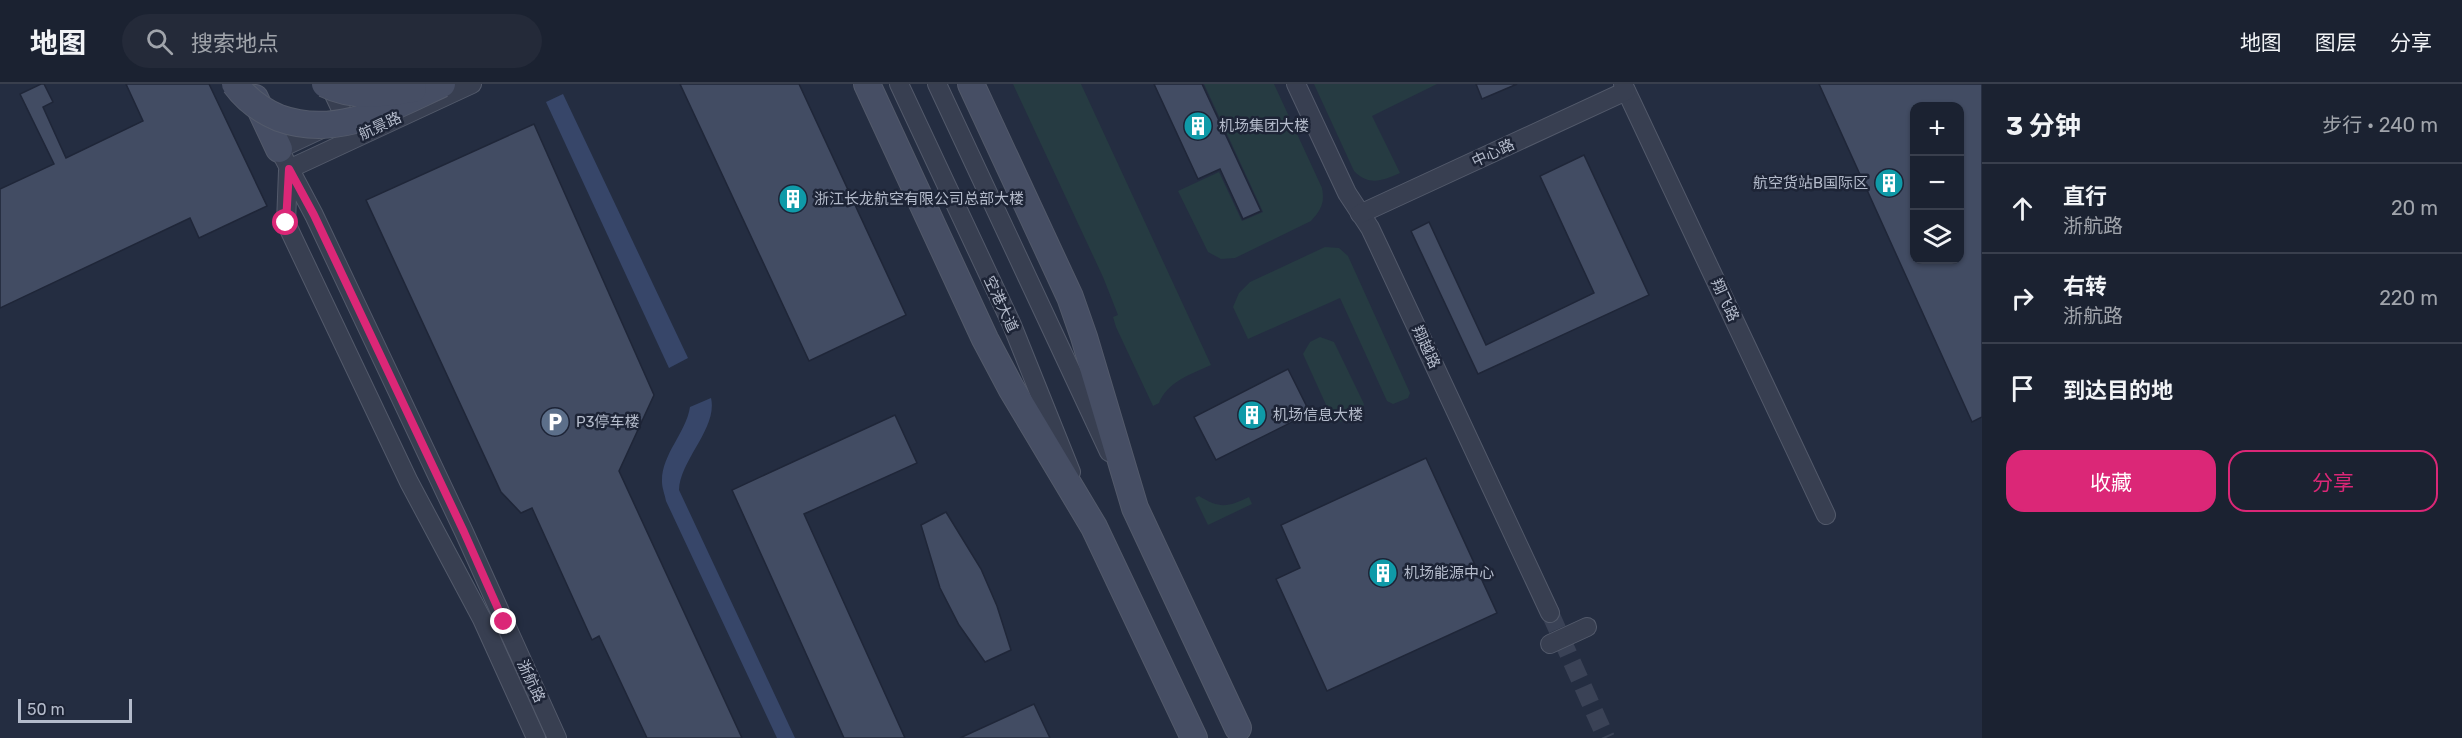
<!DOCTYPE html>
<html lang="zh">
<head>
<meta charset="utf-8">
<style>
	body { margin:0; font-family:Rubik,"Noto Sans SC",sans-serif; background:#242a39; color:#f1f3f6 }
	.controls { position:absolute; right:18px; top:18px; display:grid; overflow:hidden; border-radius:12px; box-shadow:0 2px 4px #0004 }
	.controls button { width:54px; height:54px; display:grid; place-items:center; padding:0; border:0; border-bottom:2px solid #393f4d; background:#1b2231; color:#f1f3f6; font:30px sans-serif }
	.scale { position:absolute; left:18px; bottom:15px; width:114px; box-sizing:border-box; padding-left:6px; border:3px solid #b4bbcb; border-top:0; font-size:16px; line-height:21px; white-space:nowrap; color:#b4bbcb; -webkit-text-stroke:4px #1d2436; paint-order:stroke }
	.stop { position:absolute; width:18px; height:18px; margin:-14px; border:4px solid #db2777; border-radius:50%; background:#fff }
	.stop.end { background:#db2777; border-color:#fff; box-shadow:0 2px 6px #0008 }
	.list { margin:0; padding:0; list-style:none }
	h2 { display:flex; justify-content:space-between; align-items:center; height:78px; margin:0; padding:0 24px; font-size:26px }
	h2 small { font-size:20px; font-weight:400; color:#a0a4ab }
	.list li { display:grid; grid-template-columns:39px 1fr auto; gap:18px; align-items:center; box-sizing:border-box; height:90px; padding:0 24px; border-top:2px solid #393f4d }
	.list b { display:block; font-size:22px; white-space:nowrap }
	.list p { margin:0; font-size:20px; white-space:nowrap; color:#a0a4ab }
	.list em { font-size:20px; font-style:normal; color:#a0a4ab }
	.actions { display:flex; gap:12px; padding:18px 24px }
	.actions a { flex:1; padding:14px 0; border:2px solid #db2777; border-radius:18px; text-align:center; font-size:21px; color:#db2777 }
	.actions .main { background:#db2777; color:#fff }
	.icon { flex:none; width:33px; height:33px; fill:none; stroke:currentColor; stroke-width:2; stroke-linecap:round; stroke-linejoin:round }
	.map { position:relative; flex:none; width:1982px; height:654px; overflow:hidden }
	header { display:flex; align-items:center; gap:36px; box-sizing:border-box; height:84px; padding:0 30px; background:#1b2231; border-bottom:2px solid #393f4d }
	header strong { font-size:28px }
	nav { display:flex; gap:33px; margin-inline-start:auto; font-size:21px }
	.search { width:420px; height:54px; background:#242a39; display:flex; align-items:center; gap:15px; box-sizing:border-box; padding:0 21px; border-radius:33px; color:#a0a4ab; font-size:22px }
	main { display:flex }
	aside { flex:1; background:#1b2231 }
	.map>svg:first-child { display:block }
	.green { fill:#263b42 }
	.water { fill:#374669 }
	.building { fill:#424c63; stroke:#1f2638; stroke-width:1.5; fill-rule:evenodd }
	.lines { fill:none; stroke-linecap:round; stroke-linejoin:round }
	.minor-tunnel { stroke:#3a4256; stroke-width:18; stroke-dasharray:18 9; stroke-linecap:butt }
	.minor-casing { stroke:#535a6b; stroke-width:20 }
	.secondary-casing { stroke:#535a6b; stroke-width:28 }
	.minor { stroke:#383f51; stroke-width:18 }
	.secondary { stroke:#464e64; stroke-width:26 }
	.secondary-bridge-casing { stroke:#535a6b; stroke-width:28; stroke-linecap:butt }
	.secondary-bridge { stroke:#464e64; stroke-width:26 }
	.route { stroke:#db2777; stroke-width:8 }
	.labels { text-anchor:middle; stroke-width:5; stroke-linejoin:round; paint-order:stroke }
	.street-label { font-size:15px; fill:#b4bbcb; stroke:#1d2436 }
	.poi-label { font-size:15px; fill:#b4bbcb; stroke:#1d2436; text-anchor:start }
</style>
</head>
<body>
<header>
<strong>地图</strong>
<div class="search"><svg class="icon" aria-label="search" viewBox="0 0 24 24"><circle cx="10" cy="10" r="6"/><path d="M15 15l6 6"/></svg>搜索地点</div>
<nav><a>地图</a><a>图层</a><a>分享</a></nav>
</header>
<main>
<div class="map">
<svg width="1982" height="654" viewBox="0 0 1982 654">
	<rect width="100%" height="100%" fill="#242d41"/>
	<!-- green -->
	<g class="green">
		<path d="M1013,0H1081L1211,281C1190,291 1168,297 1159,319L1153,322L1116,243L1113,233L1118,231L1103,193Z"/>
		<path d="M1204,0H1274L1322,104C1325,119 1321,126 1311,137L1235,174L1221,175L1208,168L1178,107L1219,88L1242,137L1263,128Z"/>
		<path d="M1314,0H1437L1372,32L1400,89C1382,97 1369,102 1354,87Z"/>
		<path d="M1325,163L1339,164L1348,172L1410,309L1408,314L1393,320L1387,317L1340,214L1248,255L1233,223L1239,209L1250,198Z"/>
		<path d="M1320,253L1334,258L1364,320C1361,338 1346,342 1332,334L1303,270L1310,258Z"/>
		<path d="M1199,412C1220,425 1228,423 1249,413L1252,420L1208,441L1195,414Z"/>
	</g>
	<!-- water -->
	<g class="water">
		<path d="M563,10L688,274L669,284L546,18Z"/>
		<path d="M711,314C718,344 680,376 679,406L795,654H777L666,417C665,411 662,404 662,398C661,371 686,349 690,323Z"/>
	</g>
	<!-- building -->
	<g class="building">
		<path d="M41,0H44L53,18L43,23L66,74L143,37L126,0H209L267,122L199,154L190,134L0,224V105L54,80L20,10Z"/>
		<path d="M680,0H799L906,231L809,277Z"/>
		<path d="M1154,0H1202L1261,127L1243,135L1220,85L1198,95Z"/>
		<path d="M1476,0H1517L1482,15Z"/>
		<path d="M1819,0H1982V333L1972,338ZM1914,22H1959V176H1914Z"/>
		<path d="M534,40L654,311L619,387L742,654H647L599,552L592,556L532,424L521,429L501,408L366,116Z"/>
		<path d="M1584,71L1649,211L1478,290L1411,147L1429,138L1486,261L1594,209L1540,92Z"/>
		<path d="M1288,285L1310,329L1216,376L1194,333Z"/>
		<path d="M895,331L917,379L804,430L905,654H844L732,406Z"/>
		<path d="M1426,374L1497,529L1327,607L1276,495L1300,484L1281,441Z"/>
		<path d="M946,428L981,485L997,522L1011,566L985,578L959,541L940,504L921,441Z"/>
		<path d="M1034,620L1050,654H960Z"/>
	</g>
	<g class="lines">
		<!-- minor-tunnel -->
		<path class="minor-tunnel" d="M1550,529L1606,654"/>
		<!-- minor casing -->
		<g class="minor-casing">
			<g id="minor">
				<path d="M329,0L345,34L354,46"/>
				<path d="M899,0L1012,241L1071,388"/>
				<path d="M937,0L1109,368"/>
				<path d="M1296,0L1347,109L1370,144L1379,163L1550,529"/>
				<path d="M1623,0L1826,431"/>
				<path d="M328,42L279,65L314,131L464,448L557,654"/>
				<path d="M289,85L472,0"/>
				<path d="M288,87L286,139L409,398L482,535L536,654"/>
				<path d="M1360,130L1626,7"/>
				<path d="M1550,560L1587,543"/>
			</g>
		</g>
		<!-- secondary casing -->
		<g class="secondary-casing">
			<g id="secondary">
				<path d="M867,0L985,255L1011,304L1094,443L1194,654"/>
				<path d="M971,0L1070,213L1084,253L1135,424L1238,644"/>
				<path d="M255,14L279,65"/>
			</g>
		</g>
		<!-- minor -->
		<use href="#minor" class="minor"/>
		<!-- secondary -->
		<use href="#secondary" class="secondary"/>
		<!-- secondary-bridge casing -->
		<g class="secondary-bridge-casing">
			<g id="secondary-bridge">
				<path d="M235,0C246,15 262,27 279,34C337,55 390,24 442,0"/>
				<path d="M325,0C353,14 384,10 413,5"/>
			</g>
		</g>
		<!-- secondary-bridge -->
		<use href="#secondary-bridge" class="secondary-bridge"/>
	</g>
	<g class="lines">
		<!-- route -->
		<path class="route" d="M286,139L289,85L314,131L464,448L504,538"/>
	</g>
	<!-- icons -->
	<defs>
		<g id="building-disc" transform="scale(1.5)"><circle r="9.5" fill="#0f9aa8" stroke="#1d2436"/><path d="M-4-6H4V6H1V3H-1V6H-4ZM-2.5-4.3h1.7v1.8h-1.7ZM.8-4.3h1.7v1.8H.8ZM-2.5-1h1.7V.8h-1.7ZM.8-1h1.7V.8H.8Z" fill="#fff"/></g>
		<g id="parking-disc" transform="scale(1.5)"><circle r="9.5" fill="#5c6f8a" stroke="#1d2436"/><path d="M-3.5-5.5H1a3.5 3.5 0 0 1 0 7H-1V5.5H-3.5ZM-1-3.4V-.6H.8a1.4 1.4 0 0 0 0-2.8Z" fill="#fff"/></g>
	</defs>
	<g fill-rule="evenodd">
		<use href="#building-disc" x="1198" y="42"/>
		<use href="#building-disc" x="1889" y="99"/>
		<use href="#building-disc" x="793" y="115"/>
		<use href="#building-disc" x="1252" y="331"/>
		<use href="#parking-disc" x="555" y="338"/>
		<use href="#building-disc" x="1383" y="489"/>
	</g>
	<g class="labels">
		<!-- street labels -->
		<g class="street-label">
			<text transform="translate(380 42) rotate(-25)" y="5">航景路</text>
			<text transform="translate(1493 69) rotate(-25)" y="5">中心路</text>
			<text transform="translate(1725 216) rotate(65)" y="5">翔飞路</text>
			<text transform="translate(1001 220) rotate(65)" y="5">空港大道</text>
			<text transform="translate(1426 263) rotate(65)" y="5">翔越路</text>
			<text transform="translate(531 597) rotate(65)" y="5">浙航路</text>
		</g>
		<!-- poi labels -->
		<g class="poi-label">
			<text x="1219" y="47">机场集团大楼</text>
			<text x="1868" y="104" text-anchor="end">航空货站B国际区</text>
			<text x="814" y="120">浙江长龙航空有限公司总部大楼</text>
			<text x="1273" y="336">机场信息大楼</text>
			<text x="576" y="343">P3停车楼</text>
			<text x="1404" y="494">机场能源中心</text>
		</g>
	</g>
</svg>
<div class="controls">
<button>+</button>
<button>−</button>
<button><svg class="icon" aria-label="layers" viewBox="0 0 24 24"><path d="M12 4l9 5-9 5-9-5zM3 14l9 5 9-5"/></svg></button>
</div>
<div class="scale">50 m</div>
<div class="stop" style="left:286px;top:139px"></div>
<div class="stop end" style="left:504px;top:538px"></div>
</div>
<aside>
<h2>3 分钟<small>步行 · 240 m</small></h2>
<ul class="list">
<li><svg class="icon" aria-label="ahead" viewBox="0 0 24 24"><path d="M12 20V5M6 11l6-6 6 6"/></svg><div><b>直行</b><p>浙航路</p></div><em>20 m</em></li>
<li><svg class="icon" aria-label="right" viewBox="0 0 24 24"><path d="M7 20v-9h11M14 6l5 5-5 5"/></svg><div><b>右转</b><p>浙航路</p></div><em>220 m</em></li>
<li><svg class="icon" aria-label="arrive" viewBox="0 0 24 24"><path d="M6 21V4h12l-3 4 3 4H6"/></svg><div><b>到达目的地</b></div></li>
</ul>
<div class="actions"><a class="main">收藏</a><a>分享</a></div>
</aside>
</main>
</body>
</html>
